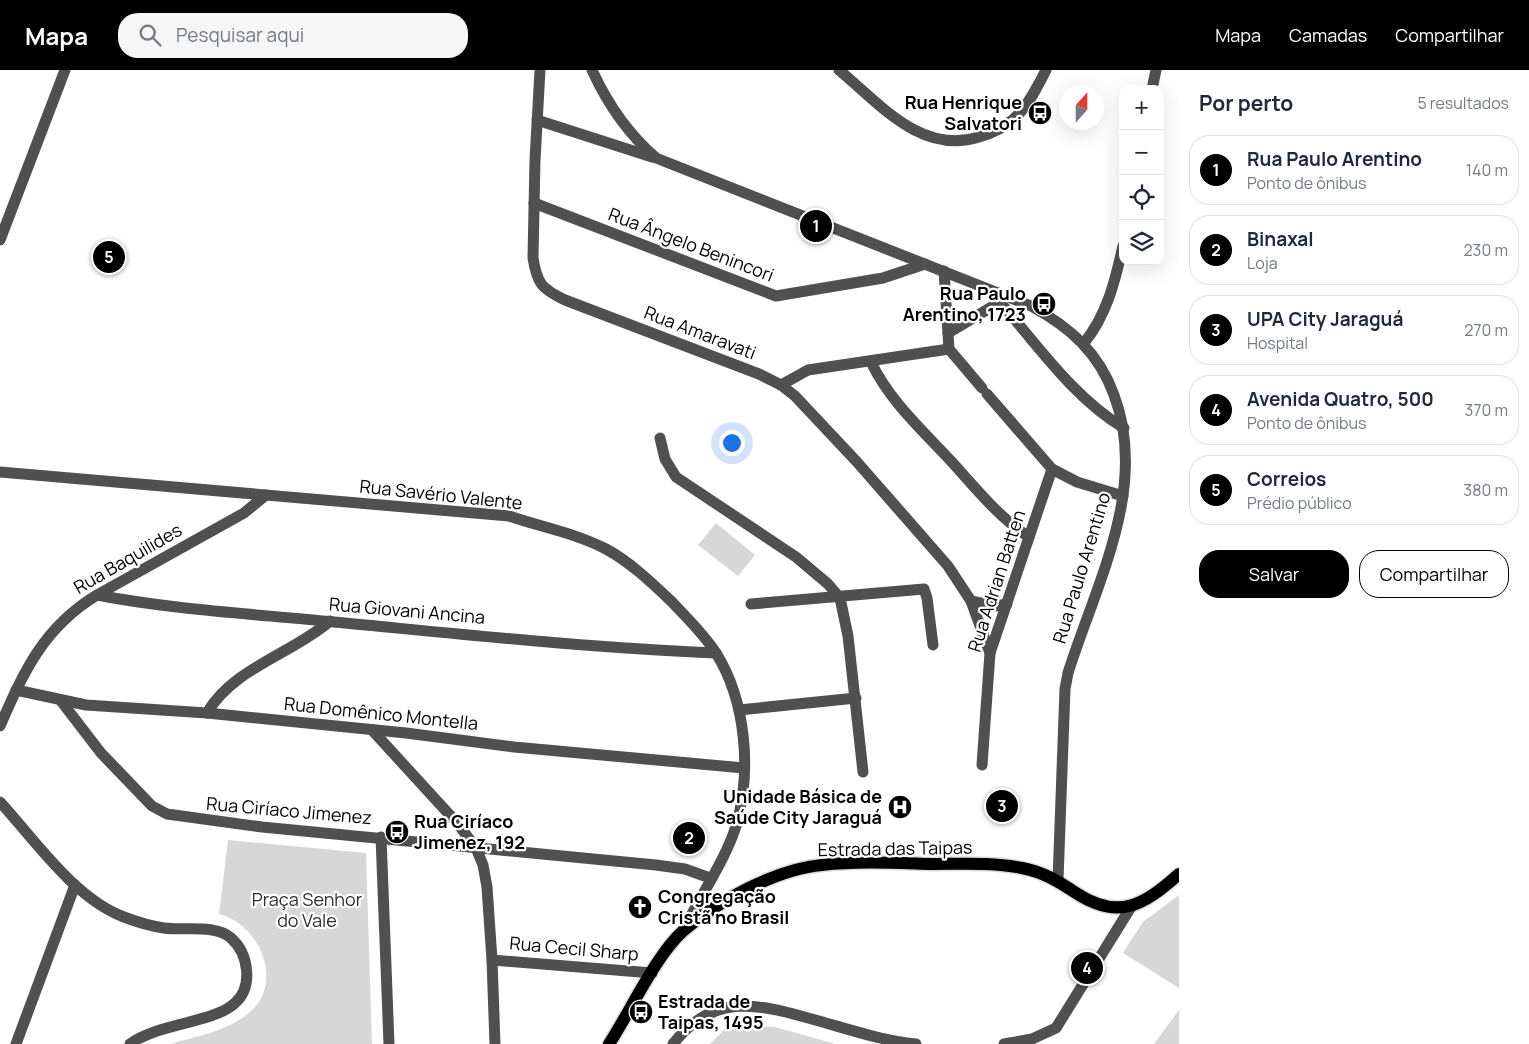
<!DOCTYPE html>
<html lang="pt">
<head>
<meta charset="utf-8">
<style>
	body { margin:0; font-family:Manrope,sans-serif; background:#f6f6f7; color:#1f2937 }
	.controls { position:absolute; right:15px; top:15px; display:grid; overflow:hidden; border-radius:10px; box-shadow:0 5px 20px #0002 }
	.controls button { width:45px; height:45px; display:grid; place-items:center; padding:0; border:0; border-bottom:1px solid #e0e1e3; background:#fff; color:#1f2937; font:25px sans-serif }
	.compass { position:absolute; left:1059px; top:15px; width:45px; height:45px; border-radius:50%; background:#fff; box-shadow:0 5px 20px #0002; rotate:21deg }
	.you { position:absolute; left:731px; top:372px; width:18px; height:18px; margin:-12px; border:4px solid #fff; border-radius:50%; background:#1a73e8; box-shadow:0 0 0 8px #1a73e833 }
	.badge { display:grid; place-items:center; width:32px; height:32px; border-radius:50%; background:#000; color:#fff; font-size:16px; font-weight:700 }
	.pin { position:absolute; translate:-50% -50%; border:2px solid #fff; box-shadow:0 1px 5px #0006 }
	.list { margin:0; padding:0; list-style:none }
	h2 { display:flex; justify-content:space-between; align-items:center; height:65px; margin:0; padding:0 20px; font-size:21px }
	h2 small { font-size:16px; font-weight:400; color:#747a83 }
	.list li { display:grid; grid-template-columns:32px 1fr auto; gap:15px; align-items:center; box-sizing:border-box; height:70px; margin:0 10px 10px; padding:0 10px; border:1px solid #e0e1e3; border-radius:20px }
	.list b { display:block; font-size:19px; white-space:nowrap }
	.list p { margin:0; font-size:16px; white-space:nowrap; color:#747a83 }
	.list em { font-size:16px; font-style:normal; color:#747a83 }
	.actions { display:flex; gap:10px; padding:15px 20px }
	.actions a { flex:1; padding:11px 0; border:1px solid #000; border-radius:20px; text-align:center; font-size:18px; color:#000 }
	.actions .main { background:#000; color:#fff }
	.icon { flex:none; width:28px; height:28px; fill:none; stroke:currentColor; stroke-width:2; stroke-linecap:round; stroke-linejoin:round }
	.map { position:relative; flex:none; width:1179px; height:974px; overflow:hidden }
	header { display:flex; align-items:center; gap:30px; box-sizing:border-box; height:70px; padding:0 25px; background:#000; color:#fff }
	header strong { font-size:24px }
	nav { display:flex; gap:28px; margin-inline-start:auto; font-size:18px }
	.search { width:350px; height:45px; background:#f6f6f7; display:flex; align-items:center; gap:12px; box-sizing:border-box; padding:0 18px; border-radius:20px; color:#747a83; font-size:19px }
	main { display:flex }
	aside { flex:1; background:#fff }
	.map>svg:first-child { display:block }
	.green { fill:#d7d7d7 }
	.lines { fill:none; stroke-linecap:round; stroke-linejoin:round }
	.major-casing { stroke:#dbdbdb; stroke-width:15 }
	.minor { stroke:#505050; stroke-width:11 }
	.major { stroke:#000; stroke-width:12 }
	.labels { text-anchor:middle; stroke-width:4.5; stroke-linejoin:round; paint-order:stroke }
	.poi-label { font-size:18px; font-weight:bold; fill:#000; stroke:#fff; text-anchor:end }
	.street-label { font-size:18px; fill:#000; stroke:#fff }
	.park-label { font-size:18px; fill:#2e2e2e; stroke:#fff }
</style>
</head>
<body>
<header>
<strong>Mapa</strong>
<div class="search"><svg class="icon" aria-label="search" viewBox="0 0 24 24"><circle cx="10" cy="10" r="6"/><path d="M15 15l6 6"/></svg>Pesquisar aqui</div>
<nav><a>Mapa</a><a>Camadas</a><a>Compartilhar</a></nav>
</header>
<main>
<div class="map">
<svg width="1179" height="974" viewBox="0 0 1179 974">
	<rect width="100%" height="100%" fill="#fff"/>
	<!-- green -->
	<g class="green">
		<path d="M716,453L755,485L738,506L698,475Z"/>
		<path d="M228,770L366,783L372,974H170C197,966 234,960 254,938C283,907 257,853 219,844Z"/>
		<path d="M1179,825V918L1123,883L1143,852Z"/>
		<path d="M1179,940V974H1154Z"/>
		<path d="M737,955L775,957L835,974H710L728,956Z"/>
	</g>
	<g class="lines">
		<!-- major casing -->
		<g class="major-casing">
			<path id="major" d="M609,974C630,942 656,885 683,861C717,831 777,799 822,795C858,791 895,793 931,794C960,794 993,792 1022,798C1043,802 1058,811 1076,823C1119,851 1144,835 1179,804"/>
		</g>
		<!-- minor -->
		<g class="minor">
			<path d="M540,0L535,90L533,188C537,214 542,219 565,230L759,304L781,315L795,326L857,392L948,496L971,531L990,583"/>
			<path d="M592,0C608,35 627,63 656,88L1031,236C1070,257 1099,283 1114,325C1149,418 1096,514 1068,603L1065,619L1058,810"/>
			<path d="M839,0C880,34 921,85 979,67C1018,56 1029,33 1046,0"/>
			<path d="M1152,19L1156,0"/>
			<path d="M537,50L652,87"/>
			<path d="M534,133L776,226L883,208L925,194"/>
			<path d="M0,170L65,0"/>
			<path d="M944,201L949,279L982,318"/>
			<path d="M1004,225L1000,232C1038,276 1074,328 1124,358"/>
			<path d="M948,263L1000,232"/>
			<path d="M1084,273C1107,245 1115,211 1123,176"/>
			<path d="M871,292C889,330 921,359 950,390C975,417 998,447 1029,467"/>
			<path d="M781,315L808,300L949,279"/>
			<path d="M987,324L1052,399L1077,412L1123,426"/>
			<path d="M660,368L665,389L676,407L796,487L828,514L840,528L848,566L863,702"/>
			<path d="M0,402L509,446C541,457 575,463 606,479C630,492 651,512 671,531C686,547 704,564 716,583C746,631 752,701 736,756C726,789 699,828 683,861"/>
			<path d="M97,525C175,540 255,544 334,552C461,564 588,578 716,583"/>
			<path d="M971,531L995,536L1007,534"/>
			<path d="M751,534L924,519L927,528L933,575"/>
			<path d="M16,620L86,635L207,643L406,663L514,677L744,698"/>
			<path d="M61,631L101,683L152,736L167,744L262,757L656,795L685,799L710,808"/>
			<path d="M739,640L856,628"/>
			<path d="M207,643C233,598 292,584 330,551"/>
			<path d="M0,656C24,601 44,557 97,525L244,443L266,425"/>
			<path d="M372,660L458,754L476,778L483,795L487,817L492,890L495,974"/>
			<path d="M982,695L990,583L1052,399"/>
			<path d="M0,732C35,770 74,828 124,847C137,852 150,856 164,858C184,861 215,854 231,868C248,883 254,916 235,933C214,953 158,953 130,974"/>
			<path d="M381,767L389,974"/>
			<path d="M492,890L652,903"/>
			<path d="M16,974L75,815"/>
			<path d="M673,974C715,920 762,935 819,951C851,960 883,971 916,974"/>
			<path d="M1004,974L1032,969L1056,958L1131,837"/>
		</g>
		<!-- major -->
		<use href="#major" class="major"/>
	</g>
	<!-- icons -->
	<defs>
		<g id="bus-disc" transform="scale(1.25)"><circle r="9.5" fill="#000" stroke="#fff"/><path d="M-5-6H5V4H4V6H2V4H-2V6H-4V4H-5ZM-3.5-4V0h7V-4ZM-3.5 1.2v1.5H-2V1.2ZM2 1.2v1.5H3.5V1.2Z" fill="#fff"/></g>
		<g id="hospital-disc" transform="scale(1.25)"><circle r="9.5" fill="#000" stroke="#fff"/><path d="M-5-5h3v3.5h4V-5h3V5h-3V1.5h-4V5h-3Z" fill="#fff"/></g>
		<g id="church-disc" transform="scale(1.25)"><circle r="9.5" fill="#000" stroke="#fff"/><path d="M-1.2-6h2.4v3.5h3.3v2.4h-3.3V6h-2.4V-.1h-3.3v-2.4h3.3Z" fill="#fff"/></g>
	</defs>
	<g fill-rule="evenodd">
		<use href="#bus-disc" x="1040" y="43"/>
		<use href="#bus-disc" x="1044" y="234"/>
		<use href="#hospital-disc" x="900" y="737"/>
		<use href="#bus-disc" x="397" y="762"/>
		<use href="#church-disc" x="640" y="837"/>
		<use href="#bus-disc" x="641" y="942"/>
	</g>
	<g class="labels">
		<!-- poi labels -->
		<g class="poi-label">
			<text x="1022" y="39">Rua Henrique<tspan x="1022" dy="21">Salvatori</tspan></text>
			<text x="1026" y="230">Rua Paulo<tspan x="1026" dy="21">Arentino, 1723</tspan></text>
			<text x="882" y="733">Unidade Básica de<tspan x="882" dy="21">Saúde City Jaraguá</tspan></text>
			<text x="414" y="758" text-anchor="start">Rua Ciríaco<tspan x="414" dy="21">Jimenez, 192</tspan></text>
			<text x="658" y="833" text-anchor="start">Congregação<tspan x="658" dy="21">Cristã no Brasil</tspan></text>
			<text x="658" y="938" text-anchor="start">Estrada de<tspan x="658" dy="21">Taipas, 1495</tspan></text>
		</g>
		<!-- street labels -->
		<g class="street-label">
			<text transform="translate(691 175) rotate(21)" y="6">Rua Ângelo Benincori</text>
			<text transform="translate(700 263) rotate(21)" y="6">Rua Amaravati</text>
			<text transform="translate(441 425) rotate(6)" y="6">Rua Savério Valente</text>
			<text transform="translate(128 489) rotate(-30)" y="6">Rua Baquilides</text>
			<text transform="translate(1082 498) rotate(-73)" y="6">Rua Paulo Arentino</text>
			<text transform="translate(997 511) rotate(-72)" y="6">Rua Adrian Batten</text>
			<text transform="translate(407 541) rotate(5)" y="6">Rua Giovani Ancina</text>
			<text transform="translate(381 644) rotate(6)" y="6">Rua Domênico Montella</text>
			<text transform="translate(289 741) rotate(5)" y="6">Rua Ciríaco Jimenez</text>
			<text transform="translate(895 779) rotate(-1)" y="6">Estrada das Taipas</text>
			<text transform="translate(574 879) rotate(5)" y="6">Rua Cecil Sharp</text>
		</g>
		<!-- park labels -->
		<g class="park-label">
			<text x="307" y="836">Praça Senhor<tspan x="307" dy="21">do Vale</tspan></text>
		</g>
	</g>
</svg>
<div class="controls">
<button>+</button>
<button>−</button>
<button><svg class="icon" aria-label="locate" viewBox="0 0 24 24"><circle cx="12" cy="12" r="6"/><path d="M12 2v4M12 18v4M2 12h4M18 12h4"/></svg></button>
<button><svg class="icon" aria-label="layers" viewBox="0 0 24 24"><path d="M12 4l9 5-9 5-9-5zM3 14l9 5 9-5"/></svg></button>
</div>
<svg class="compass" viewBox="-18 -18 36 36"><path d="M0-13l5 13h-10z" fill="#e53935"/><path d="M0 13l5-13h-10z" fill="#747a83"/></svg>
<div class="you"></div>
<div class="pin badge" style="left:816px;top:156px">1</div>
<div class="pin badge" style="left:689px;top:768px">2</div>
<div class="pin badge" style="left:1002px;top:736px">3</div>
<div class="pin badge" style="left:1087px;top:898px">4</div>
<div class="pin badge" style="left:109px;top:187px">5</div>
</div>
<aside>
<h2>Por perto<small>5 resultados</small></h2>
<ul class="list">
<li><span class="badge">1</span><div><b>Rua Paulo Arentino</b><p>Ponto de ônibus</p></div><em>140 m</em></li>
<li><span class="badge">2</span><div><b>Binaxal</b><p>Loja</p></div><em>230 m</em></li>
<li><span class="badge">3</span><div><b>UPA City Jaraguá</b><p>Hospital</p></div><em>270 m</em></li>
<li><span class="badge">4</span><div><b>Avenida Quatro, 500</b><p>Ponto de ônibus</p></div><em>370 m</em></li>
<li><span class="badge">5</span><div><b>Correios</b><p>Prédio público</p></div><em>380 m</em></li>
</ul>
<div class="actions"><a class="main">Salvar</a><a>Compartilhar</a></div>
</aside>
</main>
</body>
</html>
